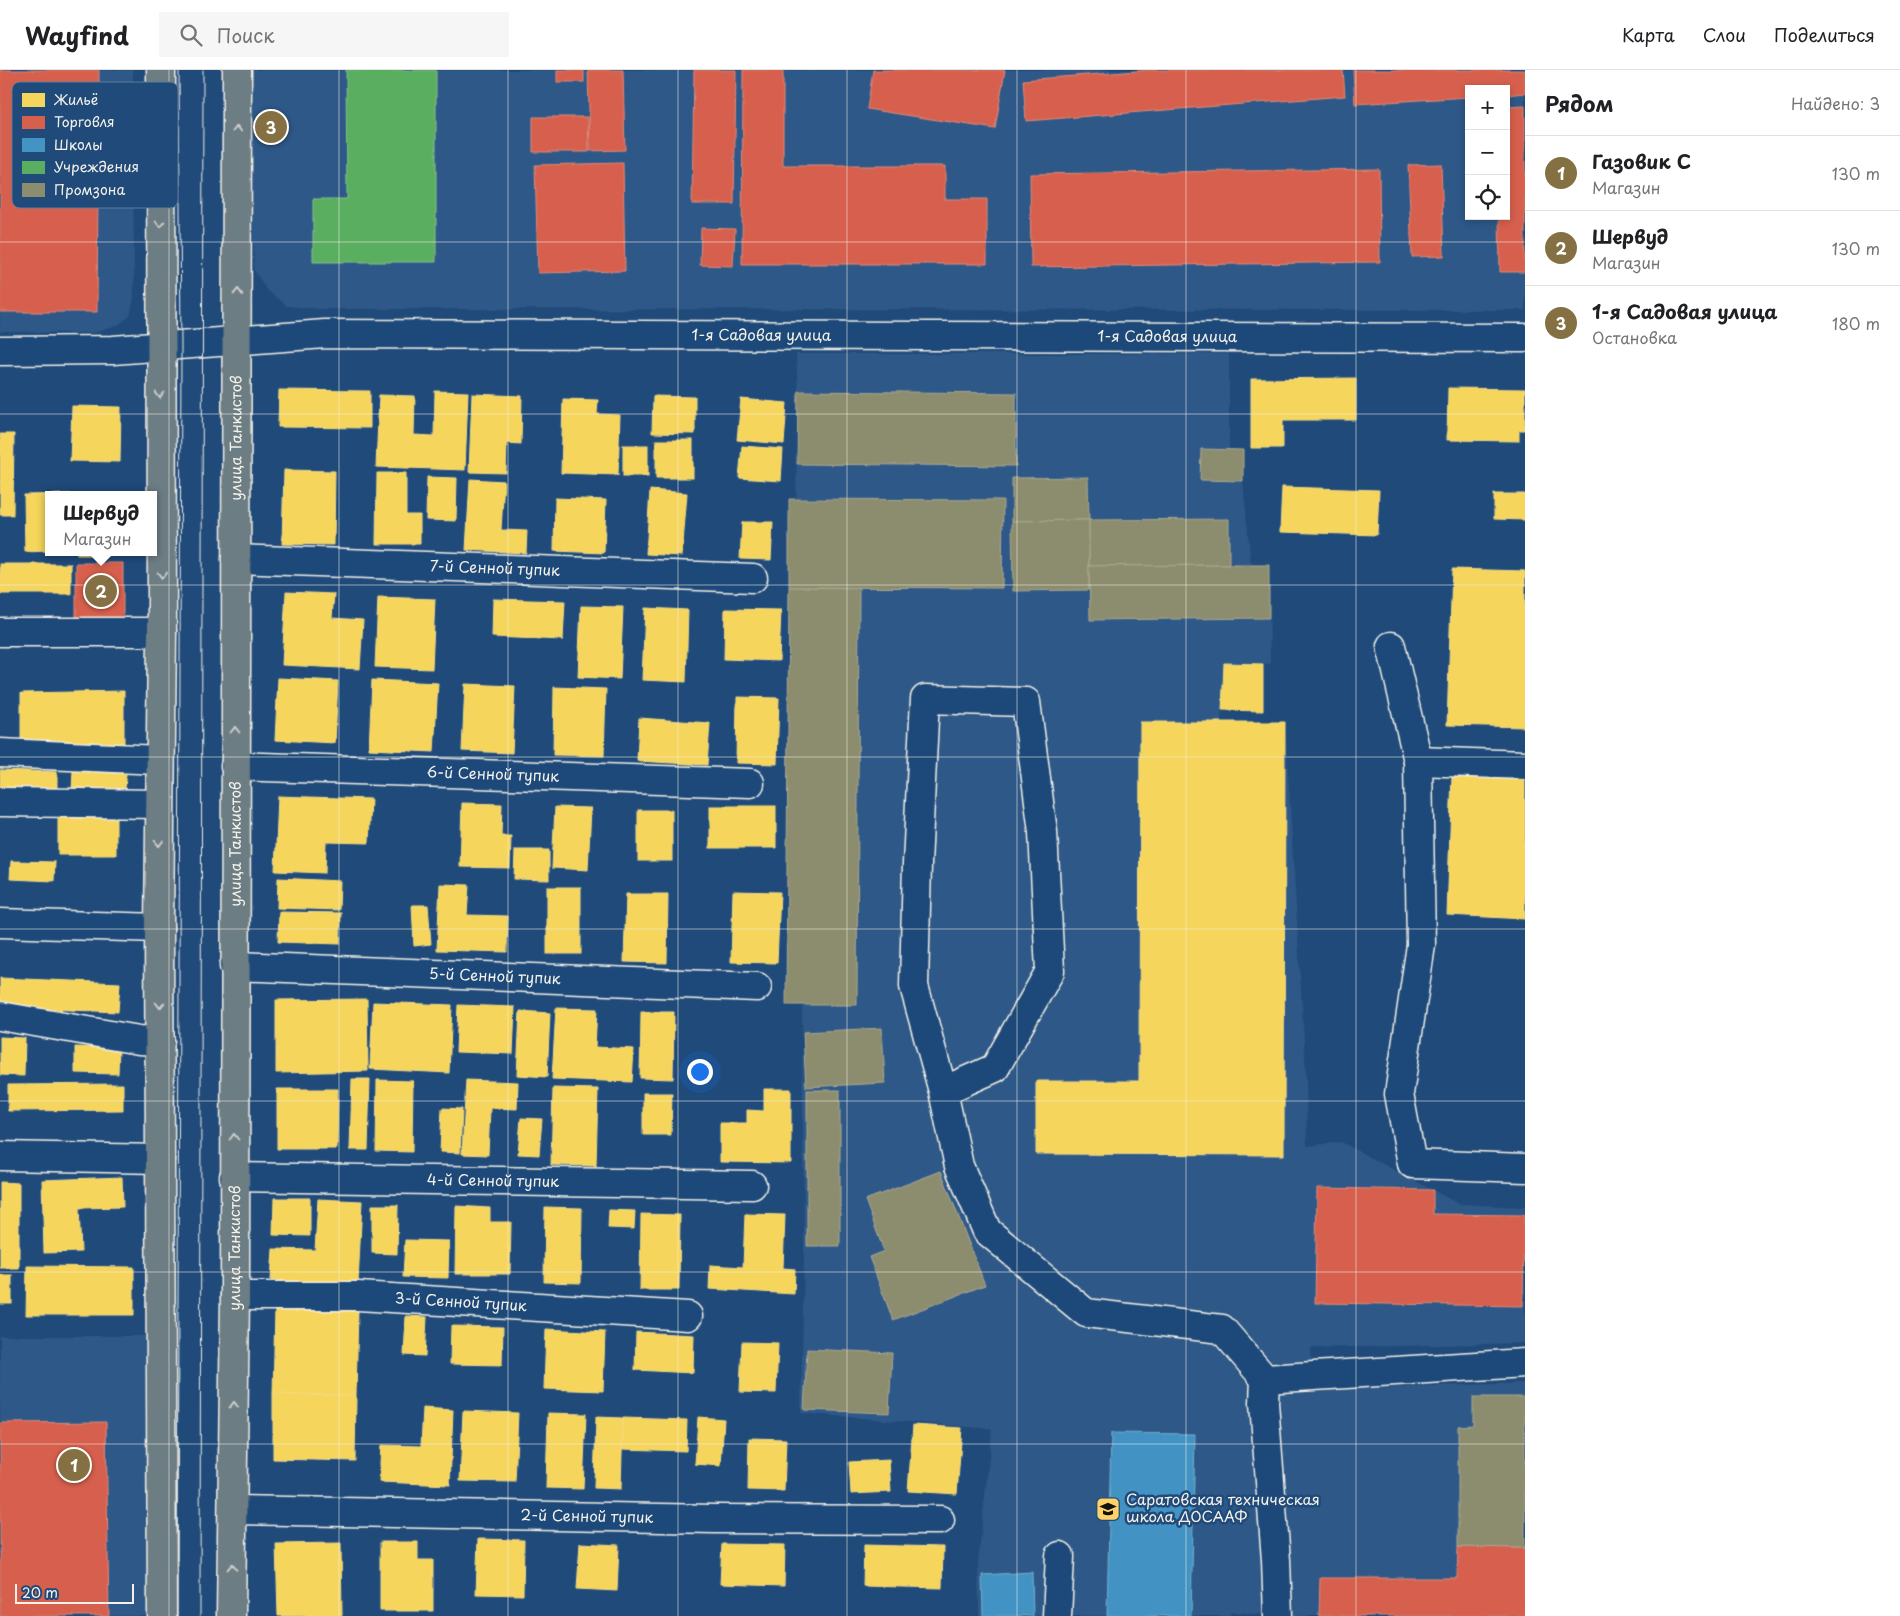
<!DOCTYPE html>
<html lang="ru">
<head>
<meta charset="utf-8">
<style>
	body { margin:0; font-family:"Playpen Sans",sans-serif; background:#f6f6f6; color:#202124 }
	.controls { position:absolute; right:15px; top:15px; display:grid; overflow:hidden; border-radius:0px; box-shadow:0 2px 8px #0003 }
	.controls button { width:45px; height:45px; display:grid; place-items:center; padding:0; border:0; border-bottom:1px solid #e0e0e0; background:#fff; color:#202124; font:25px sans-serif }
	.scale { position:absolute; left:15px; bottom:12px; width:119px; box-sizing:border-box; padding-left:5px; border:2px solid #f4f1e8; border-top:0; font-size:14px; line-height:18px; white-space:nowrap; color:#f4f1e8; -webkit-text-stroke:4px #1f4a7a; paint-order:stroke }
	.you { position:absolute; left:699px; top:1001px; width:18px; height:18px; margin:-12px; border:4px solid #fff; border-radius:50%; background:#1a73e8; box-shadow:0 0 0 8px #1a73e833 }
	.badge { display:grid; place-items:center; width:32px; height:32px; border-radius:50%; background:#847042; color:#fff; font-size:16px; font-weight:700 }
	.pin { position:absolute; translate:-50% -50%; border:2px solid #fff; box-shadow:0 1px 5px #0006 }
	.popup { position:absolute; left:45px; top:421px; width:112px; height:65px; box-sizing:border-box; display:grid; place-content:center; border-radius:0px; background:#fff; filter:drop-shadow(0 1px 4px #0005); font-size:16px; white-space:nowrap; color:#757577 }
	.popup b { font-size:19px; color:#202124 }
	.popup::after { content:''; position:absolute; left:50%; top:100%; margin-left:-10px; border:10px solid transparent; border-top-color:#fff }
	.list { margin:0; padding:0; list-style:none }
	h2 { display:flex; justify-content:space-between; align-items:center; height:65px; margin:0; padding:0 20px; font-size:21px }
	h2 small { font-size:16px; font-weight:400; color:#757577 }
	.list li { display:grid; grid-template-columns:32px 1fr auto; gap:15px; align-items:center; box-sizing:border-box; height:75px; padding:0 20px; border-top:1px solid #e0e0e0 }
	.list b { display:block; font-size:19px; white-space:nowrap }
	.list p { margin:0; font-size:16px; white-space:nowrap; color:#757577 }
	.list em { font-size:16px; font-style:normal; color:#757577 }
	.icon { flex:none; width:28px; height:28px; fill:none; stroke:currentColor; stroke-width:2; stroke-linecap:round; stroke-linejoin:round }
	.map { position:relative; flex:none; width:1525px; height:1546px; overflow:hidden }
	header { display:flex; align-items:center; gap:30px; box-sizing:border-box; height:70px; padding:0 25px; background:#fff; border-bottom:1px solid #e0e0e0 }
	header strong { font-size:24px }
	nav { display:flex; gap:28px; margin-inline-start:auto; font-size:18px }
	.search { width:350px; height:45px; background:#f6f6f6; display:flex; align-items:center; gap:12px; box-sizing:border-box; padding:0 18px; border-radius:0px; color:#757577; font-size:19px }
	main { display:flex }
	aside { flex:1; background:#fff }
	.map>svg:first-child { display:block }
	.built { fill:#2e5887; fill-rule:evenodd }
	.homes { fill:#f6d55c; stroke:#f5dd86 }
	.shops { fill:#d6604d; stroke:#df8c7c }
	.schools { fill:#4393c3; stroke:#78afce }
	.public { fill:#5aae61; stroke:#88c28a }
	.industry { fill:#8c8c6e; stroke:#abaa93 }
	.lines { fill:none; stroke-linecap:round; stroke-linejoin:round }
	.minor-casing { stroke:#f4f1e8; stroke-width:31 }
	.major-casing { stroke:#f4f1e8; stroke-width:31 }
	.minor { stroke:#1f4a7a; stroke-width:28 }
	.major { stroke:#6d7d84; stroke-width:28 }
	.tram { stroke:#f4f1e8; stroke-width:1 }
	.oneway { stroke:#ccceca }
	.grid { fill:none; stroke:#f4f1e8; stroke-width:1; stroke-opacity:0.55 }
	.labels { text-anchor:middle; stroke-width:5; stroke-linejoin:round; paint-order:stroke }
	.street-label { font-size:15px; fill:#f4f1e8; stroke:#1f4a7a }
	.poi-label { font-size:15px; fill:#f4f1e8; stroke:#1f4a7a; text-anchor:start }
	.key { fill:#1f4a7a; stroke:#5f7c9b; stroke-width:1 }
	.key-label { font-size:14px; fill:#f4f1e8 }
</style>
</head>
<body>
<header>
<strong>Wayfind</strong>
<div class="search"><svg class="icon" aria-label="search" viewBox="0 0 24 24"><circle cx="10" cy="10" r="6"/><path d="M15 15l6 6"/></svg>Поиск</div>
<nav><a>Карта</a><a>Слои</a><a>Поделиться</a></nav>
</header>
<main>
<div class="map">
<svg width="1525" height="1546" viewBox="0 0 1525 1546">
	<rect width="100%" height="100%" fill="#1f4a7a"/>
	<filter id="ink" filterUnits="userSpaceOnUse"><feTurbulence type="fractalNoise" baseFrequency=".02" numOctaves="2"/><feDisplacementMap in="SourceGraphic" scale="10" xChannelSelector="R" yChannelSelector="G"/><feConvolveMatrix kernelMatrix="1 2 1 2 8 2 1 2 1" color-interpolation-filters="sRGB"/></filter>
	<g filter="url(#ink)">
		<!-- built -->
		<g class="built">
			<path d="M0,0H133L134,229L130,246L117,256L94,263L0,262Z"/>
			<path d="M250,0H1525V240L320,239L287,236L267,221L254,200ZM1469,19H1506V146H1469Z"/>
			<path d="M796,284H1229V379L1243,380V411L1251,494L1269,495L1270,594L1224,593L1221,652H1285L1306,1004L1307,1076L1341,1072L1459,1134L1525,1137V1273L1311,1278L1313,1320L1525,1313V1546H1286L1231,1542L1230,1546H979L978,1492L992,1359L801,1343L804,1180L802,936L786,935L789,429H796L798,321Z"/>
			<rect x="0" y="1266" width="147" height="280"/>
		</g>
		<!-- homes -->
		<g class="homes">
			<path d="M1356,308V350H1283V378H1251V309Z"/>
			<path d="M1448,318L1525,319V360H1519V371L1447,370Z"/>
			<path d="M279,320L370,321V358L278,357Z"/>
			<path d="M435,321L468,322L465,400L376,397L379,325L415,326L414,365L434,366Z"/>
			<path d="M472,324L522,326L521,374L507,373L506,403L469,402Z"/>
			<path d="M653,326L695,327V364L652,363Z"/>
			<path d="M563,329L598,330L597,344L620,345L618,405L561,403Z"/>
			<path d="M741,329L787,333L784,374L737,370Z"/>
			<path d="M72,336L121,337L120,392L70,391Z"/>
			<path d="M0,364H14L13,445H0Z"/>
			<rect x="656" y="370" width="37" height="38"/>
			<rect x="623" y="375" width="25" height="31"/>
			<path d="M742,376L783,379L781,411L739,408Z"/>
			<path d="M284,400L335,401L334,475L282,474Z"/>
			<path d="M377,403H406V445H420V474H376Z"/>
			<path d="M427,407L457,408L456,451L426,450Z"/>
			<path d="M470,409L504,411L501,460L527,461L526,483L466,480Z"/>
			<path d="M1282,417L1379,420L1377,465L1280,462Z"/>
			<path d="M650,420L687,423L682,486L646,484Z"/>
			<path d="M71,424L48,425V481L25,482L24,425Z"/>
			<path d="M1494,424H1525V450L1494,449Z"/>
			<path d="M555,428L606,430L604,483L554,481Z"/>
			<path d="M742,452H773L771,490L740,489Z"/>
			<rect x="77" y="482" width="47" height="3"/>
			<rect x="0" y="494" width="71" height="30"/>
			<path d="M1452,499L1525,501V657L1447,655Z"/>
			<path d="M286,522L334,524L332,548L363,550L360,599L282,595Z"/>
			<path d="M378,527L435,529L432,599L375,597Z"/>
			<path d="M493,529L565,531L563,570L492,567Z"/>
			<path d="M581,536L623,537L620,609L578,607Z"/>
			<path d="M645,538L688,540L686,612L642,610Z"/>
			<path d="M725,539L781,540L779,591L724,589Z"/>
			<path d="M1224,593L1263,594V641L1222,640Z"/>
			<path d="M278,608L338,611L335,673L275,670Z"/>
			<path d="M372,610L438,613L434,682L369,679Z"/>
			<path d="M465,614L515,616L512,683L462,681Z"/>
			<path d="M554,617L606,619L604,686L553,685Z"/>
			<path d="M124,621V675L21,676V623Z"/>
			<path d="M737,627L779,628L777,694L736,693Z"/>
			<path d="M639,648L710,653L707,695L637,691Z"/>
			<path d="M1140,652H1285L1284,1085L1036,1084V1011H1139Z"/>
			<path d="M0,700L57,702V724L0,722Z"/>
			<path d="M73,701L126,703L125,721L72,719Z"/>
			<path d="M1452,705L1525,707V849L1447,845Z"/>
			<path d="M278,726L371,729L369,773L326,772L325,803L275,801Z"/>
			<path d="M462,733L502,734L501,766H511L510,798L460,797Z"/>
			<rect x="710" y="736" width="66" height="42"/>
			<path d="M555,737L591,738L588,800L552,798Z"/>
			<rect x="638" y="740" width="34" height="51"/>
			<path d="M58,744L116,745V785H58Z"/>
			<path d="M515,780H549V810L514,809Z"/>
			<path d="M11,791L55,792L54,811L10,809Z"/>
			<path d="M278,808L340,811L339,840L277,838Z"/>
			<path d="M440,814L469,815L467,845L508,846L507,882L437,880Z"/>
			<rect x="547" y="817" width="34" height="67"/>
			<path d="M733,821L780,822L777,893L731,892Z"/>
			<path d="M626,824H668L667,893L624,892Z"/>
			<path d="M412,835H428L431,874L414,876Z"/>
			<path d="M279,842L341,843L340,874L278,872Z"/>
			<path d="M0,908L120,913L118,942L0,937Z"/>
			<path d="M367,929L368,1001L276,1003V930Z"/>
			<path d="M373,932L452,935L449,1003L370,999Z"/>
			<path d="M458,935L515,937L513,984L456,982Z"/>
			<path d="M556,938L597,939L595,977L634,979L632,1012L552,1009Z"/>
			<path d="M520,941L550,943L547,1007L517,1005Z"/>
			<path d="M641,942H674L673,1009L640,1008Z"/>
			<path d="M0,967L25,968L24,1006L0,1005Z"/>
			<path d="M75,977L119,978L118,1004L75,1003Z"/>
			<path d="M352,1009H370L368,1080H350Z"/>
			<path d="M377,1010L413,1011L412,1082L376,1081Z"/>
			<path d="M466,1010L518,1012L517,1039L490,1038L488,1085L462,1084Z"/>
			<path d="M123,1014V1040L8,1041V1015Z"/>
			<path d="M553,1018L598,1019L596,1096L551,1095Z"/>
			<path d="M277,1019H338L337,1079H277Z"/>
			<path d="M764,1019H791V1093L720,1092V1053H747V1040L764,1041Z"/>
			<path d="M643,1023H672L671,1065H643Z"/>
			<path d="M442,1038L462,1039L460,1083L440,1082Z"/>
			<path d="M521,1048L542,1049L539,1085L518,1084Z"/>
			<path d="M122,1107L123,1137L79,1138L81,1182L44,1183L42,1110Z"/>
			<path d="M0,1112L19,1113V1198H0Z"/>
			<path d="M274,1128H310V1166L273,1165Z"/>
			<path d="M318,1129L362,1131L358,1214L271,1210L273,1179L315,1180Z"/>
			<path d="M372,1135H398L397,1184L372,1183Z"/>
			<path d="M456,1136L490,1138V1152H511L510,1204H455Z"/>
			<path d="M545,1137L582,1138L581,1213L544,1212Z"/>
			<path d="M609,1140L635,1141L634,1159L608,1158Z"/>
			<path d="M641,1144L680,1145L679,1220H640Z"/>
			<path d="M745,1144L785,1145L783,1198L795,1199L794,1224L709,1219L710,1195L743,1197Z"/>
			<path d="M405,1170L449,1171L448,1208L403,1207Z"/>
			<path d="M27,1196L134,1197V1245H26Z"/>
			<rect x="0" y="1205" width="12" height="29"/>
			<path d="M275,1238L358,1240L356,1326L273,1324Z"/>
			<path d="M406,1246L427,1247L425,1286L404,1285Z"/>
			<path d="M451,1256L503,1257L502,1295L450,1294Z"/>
			<path d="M546,1259L605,1262L603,1321L544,1319Z"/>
			<path d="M636,1262L694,1265L693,1303L635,1300Z"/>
			<path d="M742,1272L778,1273L776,1323L740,1322Z"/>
			<path d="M273,1324L356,1326L355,1391L273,1389Z"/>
			<path d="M423,1338L453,1340L450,1415L379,1412L381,1375L421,1376Z"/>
			<path d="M463,1341L518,1343L515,1412L460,1411Z"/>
			<path d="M548,1343L586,1344L583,1419L546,1418Z"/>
			<path d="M596,1347L623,1348L621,1419L594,1418Z"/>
			<path d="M698,1347L724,1349L721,1396L695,1394Z"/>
			<path d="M623,1348L687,1350L686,1381L622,1379Z"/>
			<path d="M913,1355L962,1358L957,1424L908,1421Z"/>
			<path d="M749,1368L786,1369L784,1421L748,1420Z"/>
			<path d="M889,1390L891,1422L851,1424L849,1392Z"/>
			<path d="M478,1469L524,1470L523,1525L476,1524Z"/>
			<path d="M380,1472H418V1490H433V1541H380Z"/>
			<path d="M341,1473L342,1546H278L276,1474Z"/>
			<path d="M580,1473L619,1475L617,1521L577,1519Z"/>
			<path d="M722,1474L785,1475L784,1516L720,1514Z"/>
			<path d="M864,1475L943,1477L942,1518L863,1516Z"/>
		</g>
		<!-- shops -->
		<g class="shops">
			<path d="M0,0H99L97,242H0Z"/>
			<rect x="557" y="0" width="27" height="12"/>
			<path d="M588,0H623L625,80L590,81Z"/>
			<path d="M694,0H736L734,134H692Z"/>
			<path d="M743,0H783V96H945V129H987V194H742Z"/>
			<path d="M873,0H1005L995,59L867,39Z"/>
			<path d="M1150,0H1343L1345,26L1026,51L1023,10Z"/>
			<path d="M1353,0H1525V23L1506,25V19H1469V27L1355,34Z"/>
			<path d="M1525,36V202H1500L1499,146H1506V37Z"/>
			<path d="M533,47H588L589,82H533Z"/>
			<path d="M623,93L625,201L538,203L535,95Z"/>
			<path d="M1441,94L1444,186L1412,187L1408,95Z"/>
			<path d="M1379,99L1380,192L1031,197L1030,104Z"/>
			<path d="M701,158L735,159L733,196L700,195Z"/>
			<path d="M76,493H123V551L76,550Z"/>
			<path d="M1317,1118L1433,1120V1144L1524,1145L1523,1236L1315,1233Z"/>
			<path d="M106,1352L109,1546H0V1353Z"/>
			<path d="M1458,1477L1525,1478V1546H1319L1320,1508H1457Z"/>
		</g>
		<!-- schools -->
		<g class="schools">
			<path d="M1111,1363L1195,1364L1191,1546H1107Z"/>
			<path d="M1032,1502L1033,1546H983L982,1505Z"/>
		</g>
		<!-- public -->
		<path class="public" d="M346,0H436V192H313V129H347Z"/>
		<!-- industry -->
		<g class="industry">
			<path d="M798,321L1016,323V396L797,394Z"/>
			<path d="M1201,379L1243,380V411L1200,410Z"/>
			<path d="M1088,407L1089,450L1012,451V408Z"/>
			<path d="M789,429L1003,430L1002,518L789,517Z"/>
			<path d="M1229,449V495L1089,496V450Z"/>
			<path d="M1089,450V520L1013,521L1012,451Z"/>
			<path d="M1229,495H1269V548L1090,550L1089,496Z"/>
			<path d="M789,517L859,518L857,935H786Z"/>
			<path d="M882,958L885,1013L806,1017L803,962Z"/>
			<rect x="807" y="1020" width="33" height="156"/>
			<path d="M941,1101L985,1215L893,1250L869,1187L884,1181L865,1130Z"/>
			<path d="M807,1279L892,1283L889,1343L804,1340Z"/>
			<path d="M1473,1327H1525V1478L1458,1477V1356L1473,1355Z"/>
		</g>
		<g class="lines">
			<!-- minor casing -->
			<g class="minor-casing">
				<g id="minor">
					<path id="s1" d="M0,281L113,280L325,264L1525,268"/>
					<path id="s2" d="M236,489L753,508"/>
					<path d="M0,562H162"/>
					<path d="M1391,576L1418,691L1421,875L1399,1024L1412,1094L1525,1098"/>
					<path d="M0,683L160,690"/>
					<path d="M1418,691L1525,695"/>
					<path id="s3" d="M235,696L750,713"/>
					<path d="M0,732L159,734"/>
					<path d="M0,853L159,858"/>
					<path id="s4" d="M234,896L757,917"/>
					<path d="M0,946L139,970L160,971"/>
					<path d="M943,1021L995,998L1050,901L1043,762L1026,632L925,629L917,794L914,916L943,1021L959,1096L987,1161L1086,1243L1222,1259L1265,1309L1264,1333L1276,1490L1278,1546"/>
					<path d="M0,1086L160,1089"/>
					<path id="s5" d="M234,1107L752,1115"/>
					<path id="s6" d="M235,1226H358L688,1246"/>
					<path d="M1265,1309L1525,1293"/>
					<path id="s7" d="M233,1440L714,1449L940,1450"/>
					<path d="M1057,1546L1060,1486"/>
				</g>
			</g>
			<!-- major casing -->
			<g class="major-casing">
				<g id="major">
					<path d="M161,0L162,562L159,858L162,1546"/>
					<path id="s8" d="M231,1546L235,1226L237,0"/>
				</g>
			</g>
			<!-- minor -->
			<use href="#minor" class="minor"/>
			<!-- major -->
			<use href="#major" class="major"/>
			<!-- tram -->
			<g class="tram">
				<path d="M177,1546L181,275L179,0"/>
				<path d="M200,1546L203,0"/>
			</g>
		</g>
		<!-- one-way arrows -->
		<defs><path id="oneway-chevron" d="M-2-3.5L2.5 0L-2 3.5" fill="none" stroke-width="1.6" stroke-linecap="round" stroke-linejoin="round" transform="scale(1.25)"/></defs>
		<g class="oneway">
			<use href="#oneway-chevron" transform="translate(237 59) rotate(-90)"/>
			<use href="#oneway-chevron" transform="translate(160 154) rotate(90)"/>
			<use href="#oneway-chevron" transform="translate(238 222) rotate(-89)"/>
			<use href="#oneway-chevron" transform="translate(160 325) rotate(90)"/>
			<use href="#oneway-chevron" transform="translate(162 505) rotate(90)"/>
			<use href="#oneway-chevron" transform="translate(235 660) rotate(-90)"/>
			<use href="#oneway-chevron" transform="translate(159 773) rotate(90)"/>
			<use href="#oneway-chevron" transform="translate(160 935) rotate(90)"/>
			<use href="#oneway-chevron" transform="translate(234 1067) rotate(-90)"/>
			<use href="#oneway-chevron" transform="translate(234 1335) rotate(-90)"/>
			<use href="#oneway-chevron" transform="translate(232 1497) rotate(-89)"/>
		</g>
	</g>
	<!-- grid -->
	<path class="grid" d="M169,0V1546M339,0V1546M508,0V1546M678,0V1546M847,0V1546M1017,0V1546M1186,0V1546M1356,0V1546M0,172H1525M0,344H1525M0,515H1525M0,687H1525M0,859H1525M0,1031H1525M0,1202H1525M0,1374H1525"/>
	<!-- icons -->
	<defs>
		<g id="university-square" transform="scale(1.25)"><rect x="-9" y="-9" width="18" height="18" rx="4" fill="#ffd166" stroke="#1f4a7a"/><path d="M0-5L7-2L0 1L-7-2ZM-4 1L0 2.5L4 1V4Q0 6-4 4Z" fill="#111"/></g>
	</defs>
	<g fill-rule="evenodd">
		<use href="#university-square" x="1108" y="1439"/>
	</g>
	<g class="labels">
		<!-- street labels -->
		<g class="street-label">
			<text dy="5" stroke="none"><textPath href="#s1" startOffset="762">1-я Садовая улица</textPath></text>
			<text dy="5" stroke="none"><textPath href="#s1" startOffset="1168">1-я Садовая улица</textPath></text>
			<text dy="5" stroke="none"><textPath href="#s8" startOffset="1178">улица Танкистов</textPath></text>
			<text dy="5" stroke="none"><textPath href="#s2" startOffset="259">7-й Сенной тупик</textPath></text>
			<text dy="5" stroke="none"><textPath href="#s3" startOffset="258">6-й Сенной тупик</textPath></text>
			<text dy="5" stroke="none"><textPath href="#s8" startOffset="772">улица Танкистов</textPath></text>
			<text dy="5" stroke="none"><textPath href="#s4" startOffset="261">5-й Сенной тупик</textPath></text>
			<text dy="5" stroke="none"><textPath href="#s5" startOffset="259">4-й Сенной тупик</textPath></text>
			<text dy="5" stroke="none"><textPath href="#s8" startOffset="368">улица Танкистов</textPath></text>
			<text dy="5" stroke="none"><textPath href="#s6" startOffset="226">3-й Сенной тупик</textPath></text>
			<text dy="5" stroke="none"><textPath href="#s7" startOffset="354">2-й Сенной тупик</textPath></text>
		</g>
		<!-- poi labels -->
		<g class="poi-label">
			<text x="1126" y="1435">Саратовская техническая<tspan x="1126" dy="17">школа ДОСААФ</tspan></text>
		</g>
	</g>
	<!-- legend -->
	<rect x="12" y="12" width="166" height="126" rx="8" class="key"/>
	<rect x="22" y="23" width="23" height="14" fill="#f6d55c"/>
	<rect x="22" y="46" width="23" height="13" fill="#d6604d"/>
	<rect x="22" y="68" width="23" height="14" fill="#4393c3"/>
	<rect x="22" y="91" width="23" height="13" fill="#5aae61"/>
	<rect x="22" y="113" width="23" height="14" fill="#8c8c6e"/>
	<g class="key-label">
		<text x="54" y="35">Жильё</text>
		<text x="54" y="57">Торговля</text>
		<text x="54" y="80">Школы</text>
		<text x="54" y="102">Учреждения</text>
		<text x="54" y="125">Промзона</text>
	</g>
</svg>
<div class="controls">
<button>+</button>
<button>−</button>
<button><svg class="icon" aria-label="locate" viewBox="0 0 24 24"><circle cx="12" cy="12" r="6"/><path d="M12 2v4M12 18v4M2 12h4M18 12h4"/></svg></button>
</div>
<div class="scale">20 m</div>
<div class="you"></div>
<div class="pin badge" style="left:74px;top:1395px">1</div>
<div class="pin badge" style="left:101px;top:521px">2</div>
<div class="popup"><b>Шервуд</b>Магазин</div>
<div class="pin badge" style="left:271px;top:57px">3</div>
</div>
<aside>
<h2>Рядом<small>Найдено: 3</small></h2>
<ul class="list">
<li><span class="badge">1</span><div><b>Газовик С</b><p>Магазин</p></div><em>130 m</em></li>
<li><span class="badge">2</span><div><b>Шервуд</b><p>Магазин</p></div><em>130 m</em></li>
<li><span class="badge">3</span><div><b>1-я Садовая улица</b><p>Остановка</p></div><em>180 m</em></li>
</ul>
</aside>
</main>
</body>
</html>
